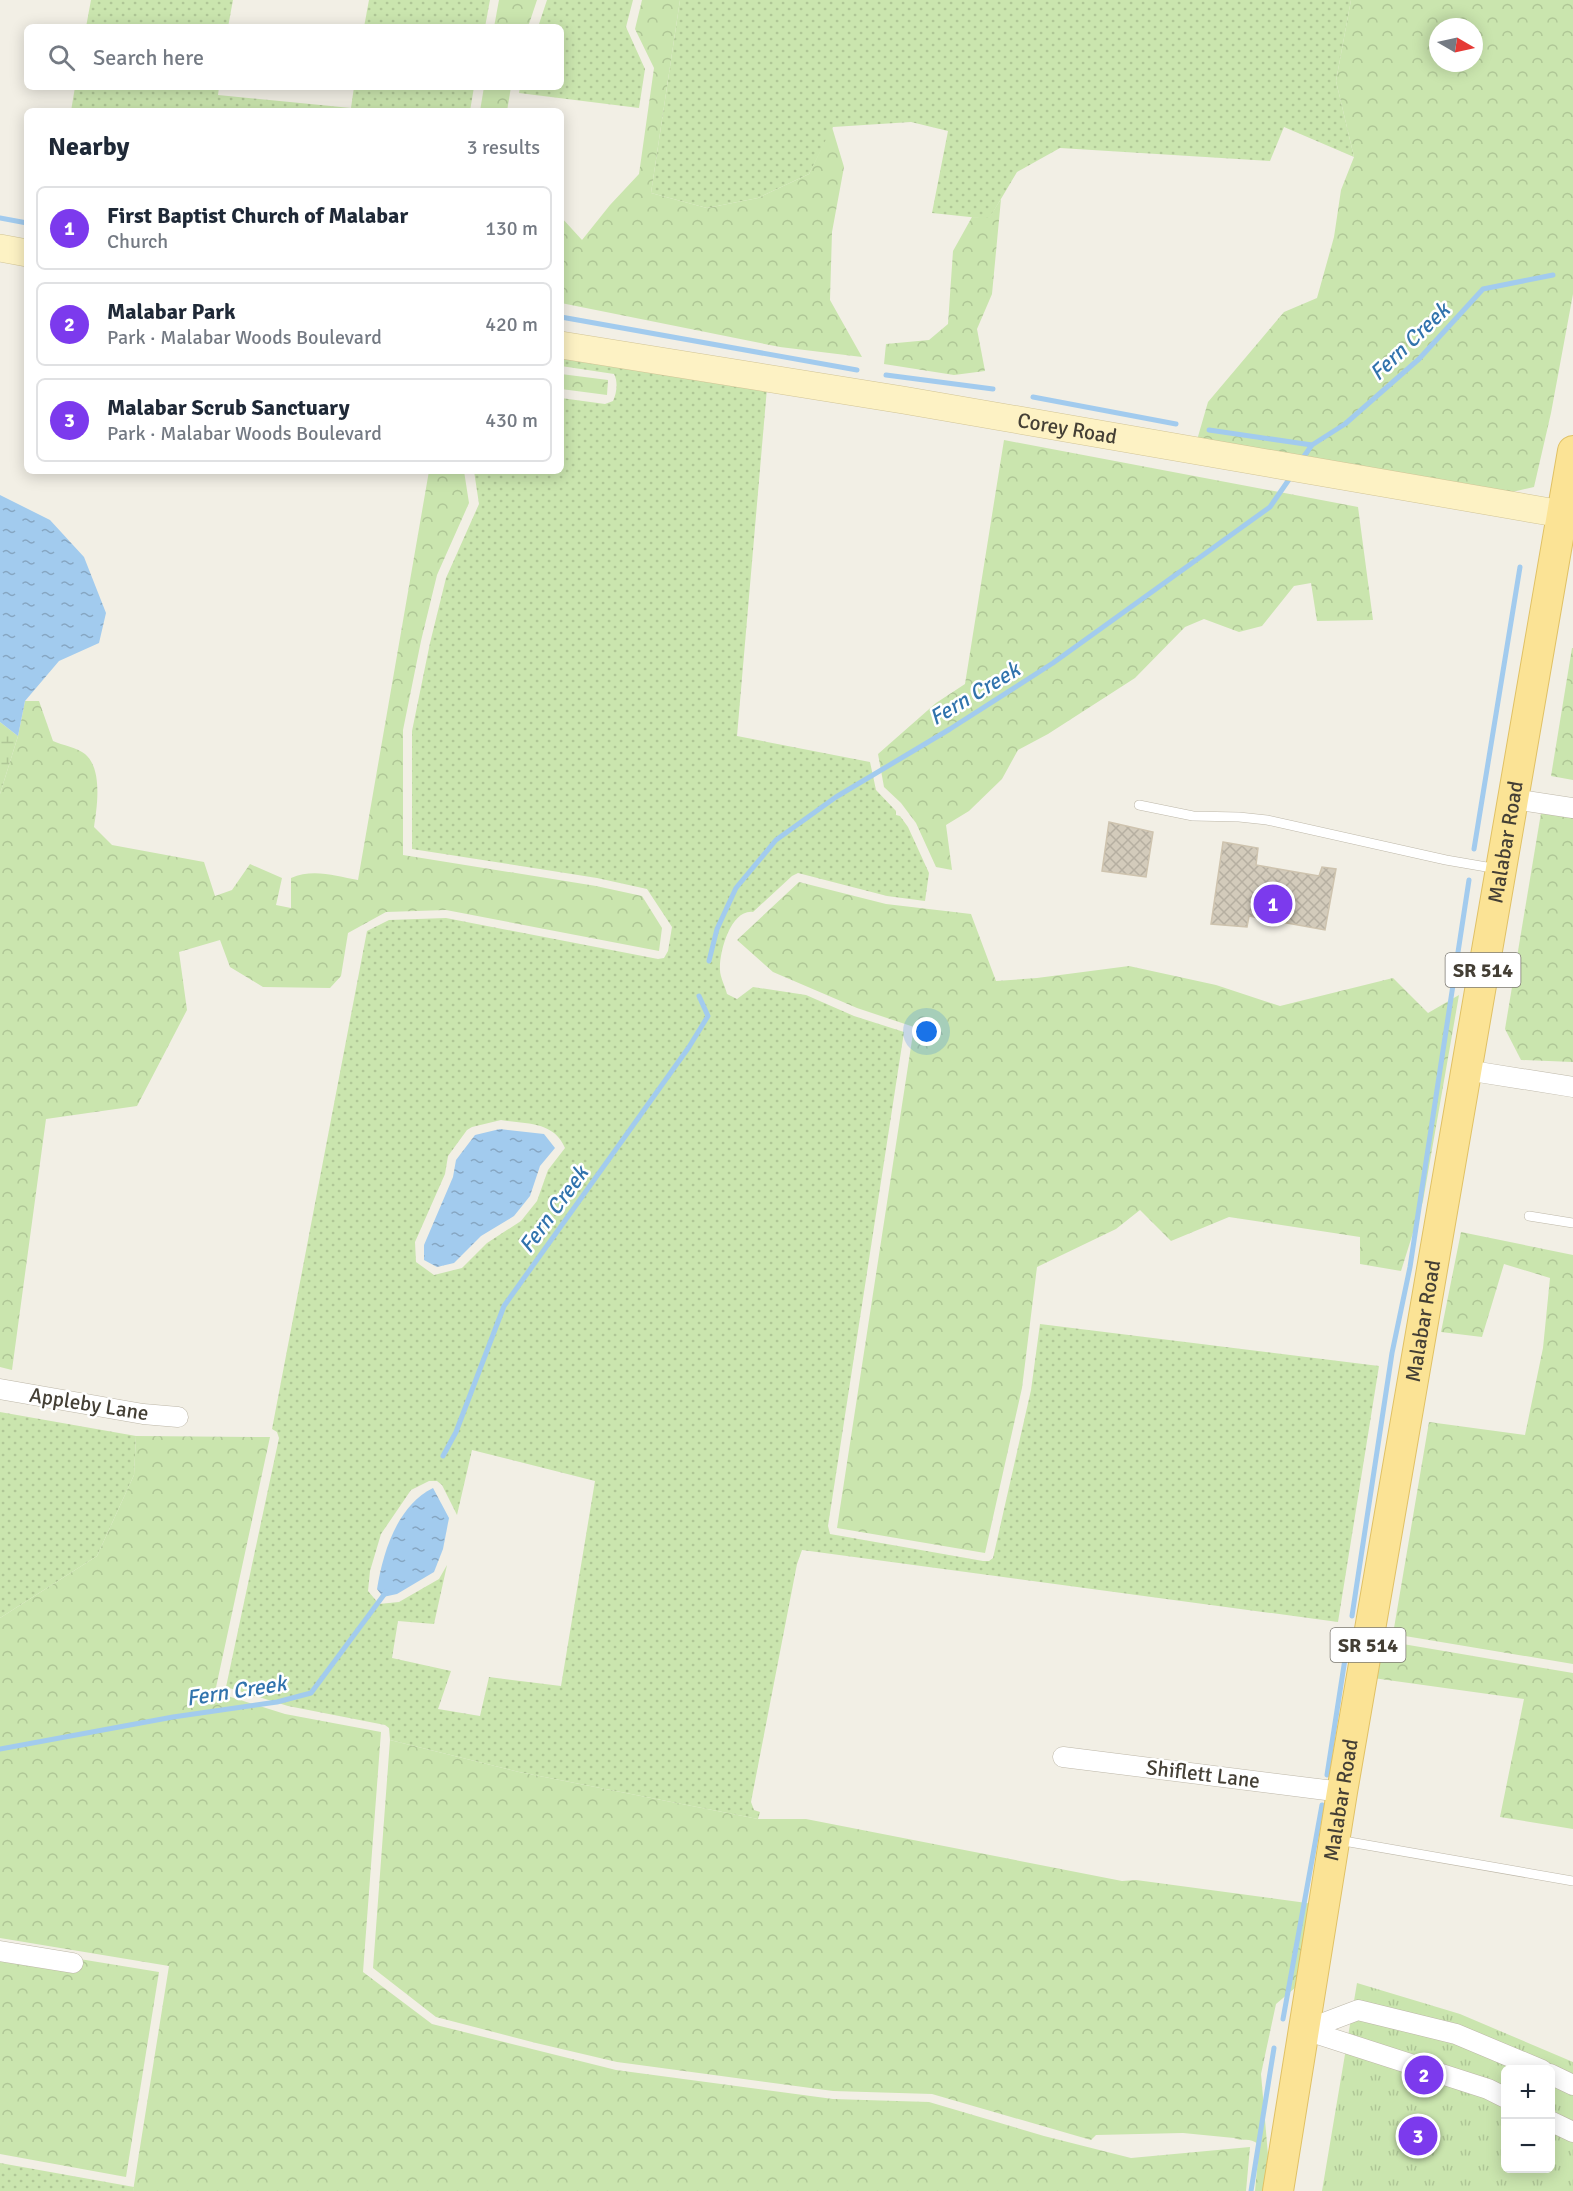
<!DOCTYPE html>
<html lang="en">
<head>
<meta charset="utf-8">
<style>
	body { margin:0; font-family:Signika,sans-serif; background:#f6f6f7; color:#1f2937 }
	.controls { position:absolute; right:18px; bottom:18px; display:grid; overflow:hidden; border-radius:9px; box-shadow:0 3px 15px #0003 }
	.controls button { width:54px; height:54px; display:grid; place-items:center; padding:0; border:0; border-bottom:2px solid #e0e1e3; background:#fff; color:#1f2937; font:30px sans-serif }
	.compass { position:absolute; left:1429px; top:18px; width:54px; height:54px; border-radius:50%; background:#fff; box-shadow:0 3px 15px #0003; rotate:99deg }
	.you { position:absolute; left:927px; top:1032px; width:21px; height:21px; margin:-15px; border:4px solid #fff; border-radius:50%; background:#1a73e8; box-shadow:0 0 0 9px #1a73e833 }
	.badge { display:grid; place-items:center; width:39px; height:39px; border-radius:50%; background:#7c3aed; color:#fff; font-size:20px; font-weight:700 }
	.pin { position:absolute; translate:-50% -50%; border:3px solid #fff; box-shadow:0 2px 6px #0006 }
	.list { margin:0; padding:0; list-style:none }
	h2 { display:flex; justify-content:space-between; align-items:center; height:78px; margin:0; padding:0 24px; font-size:26px }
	h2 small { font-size:20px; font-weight:400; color:#747a83 }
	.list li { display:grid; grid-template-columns:39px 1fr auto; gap:18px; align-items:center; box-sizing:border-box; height:84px; margin:0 12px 12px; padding:0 12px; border:2px solid #e0e1e3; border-radius:9px }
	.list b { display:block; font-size:22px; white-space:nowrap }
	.list p { margin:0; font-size:20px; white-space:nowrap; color:#747a83 }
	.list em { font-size:20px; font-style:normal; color:#747a83 }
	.icon { flex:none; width:33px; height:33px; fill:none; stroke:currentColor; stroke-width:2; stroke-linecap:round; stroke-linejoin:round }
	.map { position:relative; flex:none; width:1573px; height:2191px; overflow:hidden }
	.search { position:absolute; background:#fff; box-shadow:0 3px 15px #0003; left:24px; top:24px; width:540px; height:66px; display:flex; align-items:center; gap:15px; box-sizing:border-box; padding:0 21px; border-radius:9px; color:#747a83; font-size:22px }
	.panel { position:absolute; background:#fff; box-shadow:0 3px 15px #0003; left:24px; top:108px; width:540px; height:366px; border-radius:9px }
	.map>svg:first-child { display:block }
	.grass { fill:url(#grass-dots); fill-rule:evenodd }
	.forest { fill:url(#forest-crowns); fill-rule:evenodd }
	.wetland { fill:url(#wetland-marsh) }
	.park { fill:url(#park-tufts); fill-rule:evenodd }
	.water { fill:url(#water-ripples) }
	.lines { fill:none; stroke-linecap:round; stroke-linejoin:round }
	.stream { stroke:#a2cbee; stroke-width:5 }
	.building { fill:url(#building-cross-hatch); stroke:#cec3ae; stroke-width:1.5 }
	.lane-casing { stroke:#bdb7a8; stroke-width:10 }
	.street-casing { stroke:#bdb7a8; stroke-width:21 }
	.secondary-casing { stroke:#d1c496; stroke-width:28 }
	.primary-casing { stroke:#e0c165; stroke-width:32 }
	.lane { stroke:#fff; stroke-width:9 }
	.street { stroke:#fff; stroke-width:20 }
	.secondary { stroke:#fdf2c4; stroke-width:27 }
	.primary { stroke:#fbe395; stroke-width:30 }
	.labels { text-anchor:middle; stroke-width:5; stroke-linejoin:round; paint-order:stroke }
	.shield { fill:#fff; stroke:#7c7972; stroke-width:1.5 }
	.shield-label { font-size:20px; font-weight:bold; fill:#443f35 }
	.street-label { font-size:21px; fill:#443f35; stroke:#fff }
	.water-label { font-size:22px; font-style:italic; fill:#3173ad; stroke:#fff }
</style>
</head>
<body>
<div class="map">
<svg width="1573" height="2191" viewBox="0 0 1573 2191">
	<defs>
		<pattern id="grass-dots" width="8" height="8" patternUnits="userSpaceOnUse" patternTransform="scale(1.5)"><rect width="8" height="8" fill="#cae5ae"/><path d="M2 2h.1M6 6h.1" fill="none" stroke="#afc696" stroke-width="1.8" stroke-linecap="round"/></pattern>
		<pattern id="forest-crowns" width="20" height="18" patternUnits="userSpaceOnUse" patternTransform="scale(1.5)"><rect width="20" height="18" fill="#cae5ae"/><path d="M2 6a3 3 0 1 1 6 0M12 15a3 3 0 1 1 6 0" fill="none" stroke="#afc696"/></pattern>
		<pattern id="wetland-marsh" width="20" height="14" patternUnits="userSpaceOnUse" patternTransform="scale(1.5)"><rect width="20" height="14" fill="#cae5ae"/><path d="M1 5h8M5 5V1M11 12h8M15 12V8" fill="none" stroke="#afc696"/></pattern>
		<pattern id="park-tufts" width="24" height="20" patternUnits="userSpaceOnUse" patternTransform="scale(1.5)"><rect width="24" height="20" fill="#cae5ae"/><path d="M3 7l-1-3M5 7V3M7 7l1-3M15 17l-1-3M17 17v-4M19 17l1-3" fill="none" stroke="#afc696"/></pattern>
		<pattern id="water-ripples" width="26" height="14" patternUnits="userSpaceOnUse" patternTransform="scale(1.5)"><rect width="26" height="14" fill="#a2cbee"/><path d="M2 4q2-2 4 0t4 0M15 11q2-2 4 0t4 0" fill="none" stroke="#86a6c2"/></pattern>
		<pattern id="building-cross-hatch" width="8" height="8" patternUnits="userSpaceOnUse" patternTransform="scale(1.5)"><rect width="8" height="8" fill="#d3cbbb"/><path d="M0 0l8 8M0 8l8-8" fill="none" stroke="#b6afa1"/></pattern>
	</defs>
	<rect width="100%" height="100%" fill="#f2efe5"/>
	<!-- grass -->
	<g class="grass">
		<path d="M91,0H233L228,27H86Z"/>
		<path d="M369,0H490L485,27H364Z"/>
		<path d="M547,0H633L626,27L645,69L639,108L519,93L520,87H561V27H538Z"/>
		<path d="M680,0H1351L1336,81L1354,157L1284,127L1270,161L1060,148L1017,172L989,219L932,213L948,131L911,122L833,127L809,174L758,198L707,208L651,193Z"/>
		<path d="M75,87H219L218,95L351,108L354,87H474L470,111H71Z"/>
		<path d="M561,354L767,388L737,736L870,762L876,790L896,811V815L900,816L908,827L929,873L925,901L887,896L798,873L792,876L753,912C731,909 719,952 720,970C720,977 725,986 727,994L737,999L753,987L806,995L854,1016L904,1032L828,1526L830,1534L983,1561H989L993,1558L1031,1390L1040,1324L1379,1366L1338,1622L802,1550L797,1564L751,1802L754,1810L760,1812L758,1819L519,1772L390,1740L389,1728L385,1725L288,1706L226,1687L279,1438L277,1432L272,1429L367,931L389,920L446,918L658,959L664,958L668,951L672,927L647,889L597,878L412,849V731L430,643L446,578L479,504L474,471H561V398L605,404L613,401C617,393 618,381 614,374L561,366ZM501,1120C525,1124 554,1121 565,1148L548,1170L537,1201L521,1221L487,1243L462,1268L434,1275L416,1262L415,1242L445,1174L448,1156L467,1130L472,1127ZM472,1450L595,1481L561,1686L489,1677L480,1716L438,1709L451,1671L392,1658L398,1621L434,1624L447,1565L439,1579L399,1602L379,1604L368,1591L370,1571L381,1534L411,1490L429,1481H437L442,1485L457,1515Z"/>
		<path d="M0,1412L136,1436L134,1475L97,1556L0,1618Z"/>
		<path d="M0,2163L134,2187L133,2191H0Z"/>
	</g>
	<!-- forest -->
	<g class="forest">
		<path d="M499,0H537L528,27H494Z"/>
		<path d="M642,0H680L651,193L707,208L758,198L809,174L832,127L844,167L832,232L830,300L862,357L780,347L561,303V217L582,240L610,205L639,174L654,68L635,29Z"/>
		<path d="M1351,0H1573V294L1551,413L1534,487L1508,493L1197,440L1208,402L1284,312L1317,298L1334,237L1341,190L1354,157L1336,81ZM1438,27H1474V63H1438Z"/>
		<path d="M484,87H511L507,111H480Z"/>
		<path d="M1001,199L992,294L977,329L985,371L954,375L884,364L886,344L929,340L948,324L953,251L972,217L989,218Z"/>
		<path d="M561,374L608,380L607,395L561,389Z"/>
		<path d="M1004,440L1358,507L1373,620L1317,621L1311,583L1294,586L1262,626L1239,632L1204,619L1185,627L1135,678L1048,734L1018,750L1002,779L969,811L946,825L952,870L936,867L916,823L901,803L884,787L878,754L936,703L965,684Z"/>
		<path d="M429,471H464L469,503L437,575L421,641L403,730V855L596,886L642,896L662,928L659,951L446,910L386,912L348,933L341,976L330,988L263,987L230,967L220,940L179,952L187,1010L137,1106L46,1119L12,1370L0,1367V794L18,736L25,701H39L53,741C62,745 78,748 85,754C103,769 97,807 94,827L112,845L204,862L215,896L232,890L250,864L282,878L276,905L291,908V878C313,868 336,876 358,880Z"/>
		<path d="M1572,648H1573V780L1551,776Z"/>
		<path d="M1541,813L1573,816V1062L1521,1060L1505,1029Z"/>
		<path d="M799,882L886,904L971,914L996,981L1037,978L1129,966L1216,985L1280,1006L1393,978L1428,1013L1459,995L1423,1201L1401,1271L1360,1264V1237L1229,1217L1171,1241L1140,1210L1116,1229L1037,1267L1022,1388L985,1553L837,1528L914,1027L857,1008L773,972L737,940Z"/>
		<path d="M1461,1232L1573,1255V1664L1393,1634L1429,1422L1525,1435L1543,1348L1550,1278L1504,1264L1482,1337L1441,1332Z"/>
		<path d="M136,1436L270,1437L215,1692L285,1714L381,1732L363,1972L432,2024L616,2070L833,2099L929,2102L1044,2136L1131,2158L1250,2147L1246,2191H133L169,1966L0,1938V1618L97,1556L134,1475Z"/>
		<path d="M1384,1635L1386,1640L1391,1642L1573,1673V1829L1500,1817L1524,1699L1373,1678Z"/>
		<path d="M390,1740L519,1772L758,1819H806L1122,1881L1136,1880L1314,1904L1302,1982L1276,2004L1261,2074L1268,2155L1273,2158L1267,2191H1255L1259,2148L1258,2144C1250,2137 1242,2142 1234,2138L1183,2133L1096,2135L1091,2140L932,2094L833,2091L617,2062L536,2043L436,2017L373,1968Z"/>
		<path d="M0,1946L159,1972L126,2177L0,2154Z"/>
	</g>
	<!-- wetland -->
	<path class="wetland" d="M0,722L18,736L0,794Z"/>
	<!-- park -->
	<path class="park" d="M1357,1983L1460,2014L1573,2062V2191H1322ZM1506,2070H1550V2168H1506Z"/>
	<!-- water -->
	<g class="water">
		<path d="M0,495L50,520L84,557L106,613L99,643L59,661L25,701L18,736L0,722Z"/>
		<path d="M500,1129L544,1134L555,1148L540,1166L530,1196L514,1216L481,1236L454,1263L437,1267L424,1260V1245L453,1177L456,1160L475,1135Z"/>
		<path d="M433,1488L449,1518L443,1549L434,1572L397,1594L383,1597L377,1589C383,1552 397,1506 433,1488Z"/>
	</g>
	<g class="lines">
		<!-- stream -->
		<g class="stream">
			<path d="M0,218L27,223"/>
			<path d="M561,317L857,370"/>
			<path d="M886,375L993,389"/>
			<path d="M1033,397L1176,424"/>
			<path d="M1209,430L1312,445"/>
			<path d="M1302,459L1312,445L1345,424L1419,359L1483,289L1553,275"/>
			<path d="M1474,849L1520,567"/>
			<path d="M709,961L717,929L736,888L776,840L836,797L950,729L1053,663L1270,507L1290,478"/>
			<path d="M443,1456L456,1432L504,1306L689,1047L708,1016L699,996"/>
			<path d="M1352,1616L1392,1353L1410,1267L1469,880"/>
			<path d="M0,1749L173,1717L277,1702L311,1693L386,1592"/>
			<path d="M1327,1775L1347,1646"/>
			<path d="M1283,2019L1322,1805"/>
			<path d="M1251,2191L1274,2048"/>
		</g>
	</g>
	<!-- building -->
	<g class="building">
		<path d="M1109,822L1153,832L1146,877L1102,871Z"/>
		<path d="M1223,842L1258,848L1256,865L1319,876L1322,867L1336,869L1325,930L1249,916L1247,927L1211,924Z"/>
	</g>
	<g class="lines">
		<!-- lane casing -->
		<g class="lane-casing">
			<g id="lane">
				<path d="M1139,805L1193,816L1239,817L1267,820L1446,860L1498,869"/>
				<path d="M1529,1216L1573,1223"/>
				<path d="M1338,1840L1573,1881"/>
			</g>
		</g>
		<!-- street casing -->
		<g class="street-casing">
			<g id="street">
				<path d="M1513,799L1573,808"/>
				<path d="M1466,1070L1573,1087"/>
				<path d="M0,1389L143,1414L178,1417"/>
				<path d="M1063,1757L1342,1792"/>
				<path d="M0,1951L73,1963"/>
				<path d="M1305,2030L1358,2010L1456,2034L1542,2070"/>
				<path d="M1305,2030L1488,2089L1506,2098"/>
				<path d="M1550,2074L1573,2085"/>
				<path d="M1550,2121L1573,2132"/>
			</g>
		</g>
		<!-- secondary casing -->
		<g class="secondary-casing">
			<g id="secondary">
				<path d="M0,248L27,253"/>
				<path id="s1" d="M561,345L903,400L1562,514"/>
			</g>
		</g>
		<!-- primary casing -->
		<g class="primary-casing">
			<g id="primary">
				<path id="s2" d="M1278,2191L1342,1792L1573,451"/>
			</g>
		</g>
		<!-- lane -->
		<use href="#lane" class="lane"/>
		<!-- street -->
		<use href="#street" class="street"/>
		<!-- secondary -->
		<use href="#secondary" class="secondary"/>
		<!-- primary -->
		<use href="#primary" class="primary"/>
	</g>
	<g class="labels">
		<!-- shield labels -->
		<g class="shield">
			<rect x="1445.5" y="953" width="75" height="34" rx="4.5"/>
			<rect x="1330.5" y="1628" width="75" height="34" rx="4.5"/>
		</g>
		<g class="shield-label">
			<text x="1483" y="977">SR 514</text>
			<text x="1368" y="1652">SR 514</text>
		</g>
		<!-- street labels -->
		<g class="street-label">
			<text dy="7" stroke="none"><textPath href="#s1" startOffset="513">Corey Road</textPath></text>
			<text dy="7" stroke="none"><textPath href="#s2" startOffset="1368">Malabar Road</textPath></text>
			<text dy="7" stroke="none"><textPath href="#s2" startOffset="882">Malabar Road</textPath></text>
			<text transform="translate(89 1404) rotate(9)" y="7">Appleby Lane</text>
			<text transform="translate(1203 1774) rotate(7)" y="7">Shiflett Lane</text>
			<text dy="7" stroke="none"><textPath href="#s2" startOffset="396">Malabar Road</textPath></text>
		</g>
		<!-- water labels -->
		<g class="water-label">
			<text transform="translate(1409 341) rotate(-44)" y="8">Fern Creek</text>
			<text transform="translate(974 693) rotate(-31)" y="8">Fern Creek</text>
			<text transform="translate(553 1209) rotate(-54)" y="8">Fern Creek</text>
			<text transform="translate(236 1690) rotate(-9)" y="8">Fern Creek</text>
		</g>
	</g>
</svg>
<div class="controls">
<button>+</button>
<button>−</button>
</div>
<svg class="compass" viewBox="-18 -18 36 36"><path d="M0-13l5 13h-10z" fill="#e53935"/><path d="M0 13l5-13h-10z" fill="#747a83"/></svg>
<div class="you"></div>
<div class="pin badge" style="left:1273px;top:904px">1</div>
<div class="pin badge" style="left:1424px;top:2075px">2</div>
<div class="pin badge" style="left:1418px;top:2136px">3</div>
<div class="search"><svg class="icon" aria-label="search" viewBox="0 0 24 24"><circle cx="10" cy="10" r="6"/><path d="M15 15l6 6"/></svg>Search here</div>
<section class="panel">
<h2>Nearby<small>3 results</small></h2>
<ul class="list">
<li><span class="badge">1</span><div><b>First Baptist Church of Malabar</b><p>Church</p></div><em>130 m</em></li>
<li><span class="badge">2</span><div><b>Malabar Park</b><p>Park · Malabar Woods Boulevard</p></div><em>420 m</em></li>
<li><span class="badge">3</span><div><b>Malabar Scrub Sanctuary</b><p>Park · Malabar Woods Boulevard</p></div><em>430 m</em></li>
</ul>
</section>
</div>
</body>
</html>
